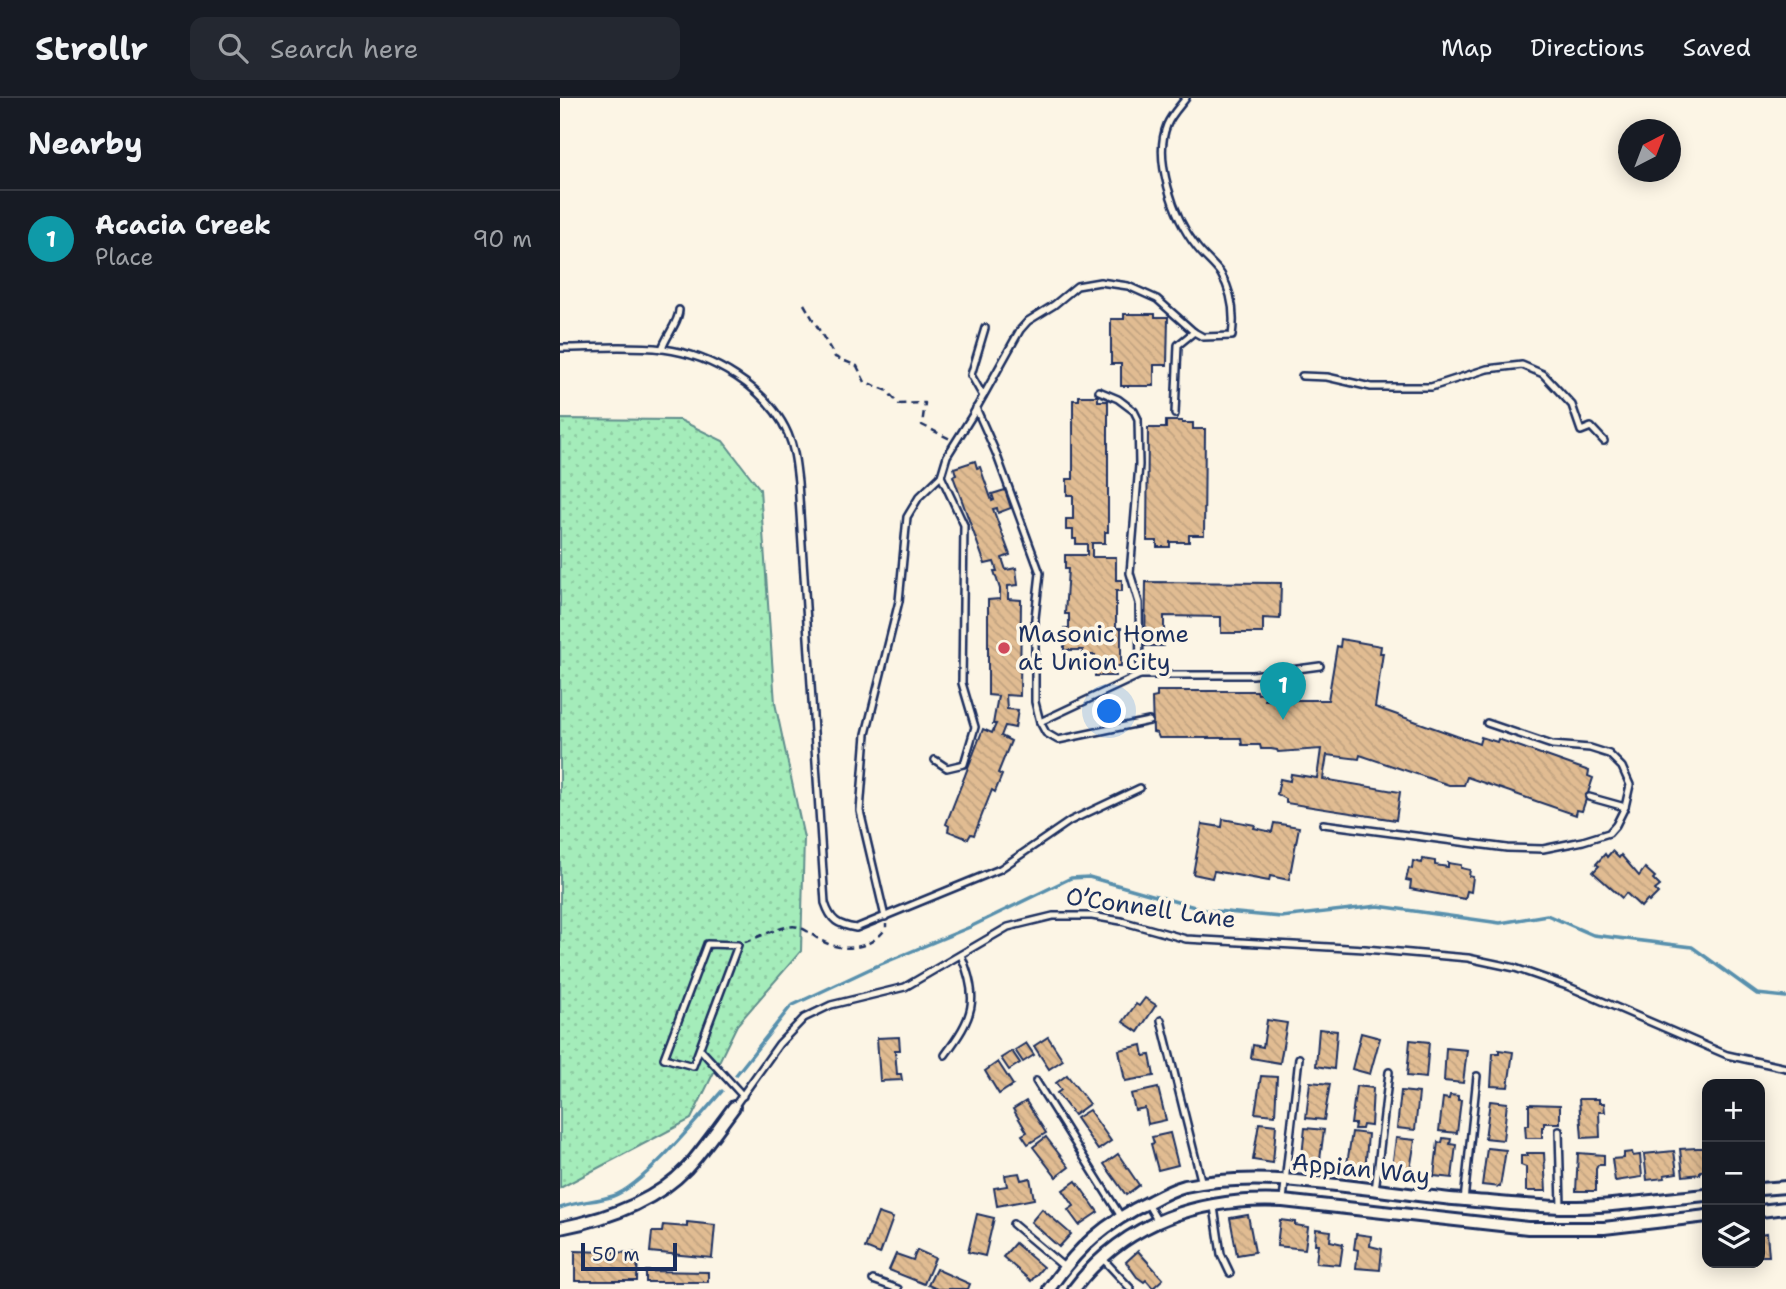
<!DOCTYPE html>
<html lang="en">
<head>
<meta charset="utf-8">
<style>
	body { margin:0; font-family:"Shantell Sans",sans-serif; background:#242831; color:#f1f3f6 }
	.controls { position:absolute; right:21px; bottom:21px; display:grid; overflow:hidden; border-radius:14px; box-shadow:0 4px 18px #0003 }
	.controls button { width:63px; height:63px; display:grid; place-items:center; padding:0; border:0; border-bottom:2px solid #363941; background:#171b24; color:#f1f3f6; font:35px sans-serif }
	.compass { position:absolute; left:1058px; top:21px; width:63px; height:63px; border-radius:50%; background:#171b24; box-shadow:0 4px 18px #0003; rotate:42deg }
	.scale { position:absolute; left:21px; bottom:18px; width:96px; box-sizing:border-box; padding-left:7px; border:4px solid #1b2f5e; border-top:0; font-size:19px; line-height:24px; white-space:nowrap; color:#1b2f5e; -webkit-text-stroke:5px #fcf5e5; paint-order:stroke }
	.you { position:absolute; left:550px; top:614px; width:24px; height:24px; margin:-18px; border:5px solid #fff; border-radius:50%; background:#1a73e8; box-shadow:0 0 0 10px #1a73e833 }
	.badge { display:grid; place-items:center; width:46px; height:46px; border-radius:50%; background:#ea580c; color:#fff; font-size:23px; font-weight:700 }
	.pin { position:absolute; translate:-50% -58px; filter:drop-shadow(0 2px 4px #0008) }
	.pin::after { content:''; position:absolute; top:37px; width:24px; height:21px; background:inherit; clip-path:polygon(0 0,100% 0,50% 100%) }
	.list { margin:0; padding:0; list-style:none }
	h2 { display:flex; justify-content:space-between; align-items:center; height:91px; margin:0; padding:0 28px; font-size:30px }
	h2 small { font-size:23px; font-weight:400; color:#9ea1a6 }
	.list li { display:grid; grid-template-columns:46px 1fr auto; gap:21px; align-items:center; box-sizing:border-box; height:98px; padding:0 28px; border-top:2px solid #363941 }
	.list b { display:block; font-size:26px; white-space:nowrap }
	.list p { margin:0; font-size:23px; white-space:nowrap; color:#9ea1a6 }
	.list em { font-size:23px; font-style:normal; color:#9ea1a6 }
	.icon { flex:none; width:38px; height:38px; fill:none; stroke:currentColor; stroke-width:2; stroke-linecap:round; stroke-linejoin:round }
	.map { position:relative; flex:none; width:1226px; height:1191px; overflow:hidden }
	header { display:flex; align-items:center; gap:42px; box-sizing:border-box; height:98px; padding:0 35px; background:#171b24; border-bottom:2px solid #363941 }
	header strong { font-size:33px }
	nav { display:flex; gap:38px; margin-inline-start:auto; font-size:24px }
	.search { width:490px; height:63px; background:#242831; display:flex; align-items:center; gap:18px; box-sizing:border-box; padding:0 24px; border-radius:14px; color:#9ea1a6; font-size:26px }
	main { display:flex }
	aside { flex:1; background:#171b24 }
	.map>svg:first-child { display:block }
	.grass { fill:url(#grass-dots); stroke:#608e8c; stroke-width:2 }
	.lines { fill:none; stroke-linecap:round; stroke-linejoin:round }
	.stream { stroke:#5990ad; stroke-width:3.5 }
	.building { fill:url(#building-back-hatch); stroke:#1b2f5e; stroke-width:2 }
	.service-casing { stroke:#1b2f5e; stroke-width:10 }
	.minor-casing { stroke:#1b2f5e; stroke-width:16 }
	.path { stroke:#1b2f5e; stroke-width:2.5; stroke-dasharray:7 5; stroke-linecap:butt }
	.service { stroke:#fcf5e5; stroke-width:5 }
	.minor { stroke:#fcf5e5; stroke-width:10 }
	.poi-dot { fill:#d1495b; stroke:#fcf5e5; stroke-width:2.5 }
	.labels { text-anchor:middle; stroke-width:7; stroke-linejoin:round; paint-order:stroke }
	.poi-label { font-size:24px; fill:#1b2f5e; stroke:#fcf5e5; text-anchor:start }
	.street-label { font-size:24px; fill:#1b2f5e; stroke:#fcf5e5 }
</style>
</head>
<body>
<header>
<strong>Strollr</strong>
<div class="search"><svg class="icon" aria-label="search" viewBox="0 0 24 24"><circle cx="10" cy="10" r="6"/><path d="M15 15l6 6"/></svg>Search here</div>
<nav><a>Map</a><a>Directions</a><a>Saved</a></nav>
</header>
<main>
<aside>
<h2>Nearby<small></small></h2>
<ul class="list">
<li><span class="badge" style="background:#0f9aa8">1</span><div><b>Acacia Creek</b><p>Place</p></div><em>90 m</em></li>
</ul>
</aside>
<div class="map">
<svg width="1226" height="1191" viewBox="0 0 1226 1191">
	<defs>
		<pattern id="grass-dots" width="8" height="8" patternUnits="userSpaceOnUse" patternTransform="scale(1.75)"><rect width="8" height="8" fill="#a4ecba"/><path d="M2 2h.1M6 6h.1" fill="none" stroke="#8dcba2" stroke-width="1.8" stroke-linecap="round"/></pattern>
		<pattern id="building-back-hatch" width="6" height="6" patternUnits="userSpaceOnUse" patternTransform="scale(1.75)"><rect width="6" height="6" fill="#e1bc92"/><path d="M-1 5l2 2M0 0l6 6M5-1l2 2" fill="none" stroke="#c0a280"/></pattern>
	</defs>
	<rect width="100%" height="100%" fill="#fcf5e5"/>
	<filter id="ink" filterUnits="userSpaceOnUse"><feTurbulence type="fractalNoise" baseFrequency=".0143" numOctaves="2"/><feDisplacementMap in="SourceGraphic" scale="14" xChannelSelector="R" yChannelSelector="G"/><feConvolveMatrix kernelMatrix="1 2 1 2 8 2 1 2 1" color-interpolation-filters="sRGB"/></filter>
	<g filter="url(#ink)">
		<!-- grass -->
		<path class="grass" d="M0,321L120,322L163,343L200,391L215,605L244,740L241,853L177,927L131,1021L0,1090Z"/>
		<g class="lines">
			<!-- stream -->
			<g class="stream">
				<path d="M176,977L231,908L314,869L410,829L511,780L529,779L645,812L721,819L818,808L940,825L987,817L1033,837L1132,849L1197,896L1226,899"/>
				<path d="M0,1110C17,1103 36,1104 53,1098C83,1088 140,1018 162,993"/>
			</g>
		</g>
		<!-- building -->
		<g class="building">
			<path d="M564,216H595V219H608L607,267H594V288H561V266H551V221H564Z"/>
			<path d="M519,298H538V303H548V434H545V445H532V459H556V482H562V493H556V530H561V568H555V578H535V557H523V552H504V530H509V516H505L508,471H505V457H527V446H516V441H513V432H506V421H513V397H507V381H513V302H519Z"/>
			<path d="M606,323H622V325H633V331H645L644,437H629V444H610V449H597V443H587L588,330H606Z"/>
			<path d="M415,363L417,370L420,369L432,403L434,402L432,396L445,392L451,410L438,415L437,410L433,411L450,457L442,460L446,472L456,470L458,487L448,488V501L461,502L460,598L446,597L447,611L458,612L455,630L445,628L441,638L451,643L438,675L442,677L435,694L432,692L414,737L411,736L408,741L388,733L389,728L386,726L423,631L432,635L436,626H433L438,598L428,597V502L440,501V491L434,473H437L434,464L425,466L393,378L396,377L394,370Z"/>
			<path d="M586,484L721,485L720,521L703,520V535H661V519L604,518V548H585Z"/>
			<path d="M781,541L821,548L820,555H823L815,609L919,646L921,639L937,644L938,641L1029,673L1028,678L1033,680L1022,713L1017,712L1016,717L907,679L904,687H889L800,657L799,661L767,657L763,681L840,694L836,722L726,705V701L717,696L720,681L730,683L731,676L757,680L761,651L718,654L717,652L711,651H701L700,647H682L681,640H599L597,635L593,634L592,600L597,599V593H697L698,596L705,595V602H768L777,548L780,549Z"/>
			<path d="M663,721L695,727L694,730L712,734L714,725L739,729L729,782L710,778L709,783L654,773L652,780L633,776L642,726L662,729Z"/>
			<path d="M1052,753L1059,760L1061,757L1079,778L1085,770L1095,779L1093,781L1100,788L1095,792L1098,795L1089,804L1087,802L1081,809L1066,795L1062,800L1033,774L1039,768L1036,766L1045,756L1047,759Z"/>
			<path d="M863,761L875,763V767L888,769V765L901,767V770L910,772L909,778L913,779L911,794L907,793L905,801L850,791L851,783L846,782L849,770L852,771L853,763L862,765Z"/>
			<path d="M585,900L596,907L578,934L563,924L576,906L579,908Z"/>
			<path d="M707,922L727,925L720,965L691,960L693,947L703,949Z"/>
			<path d="M759,931L777,933L774,971L756,968Z"/>
			<path d="M801,935L820,940L810,976L792,971Z"/>
			<path d="M339,939L340,952H335L337,976H341L342,982L320,983L317,940Z"/>
			<path d="M488,939L503,962L489,971L474,948Z"/>
			<path d="M850,942L869,944L866,980L847,978Z"/>
			<path d="M466,945L474,957L463,964L455,952Z"/>
			<path d="M582,947L584,958L590,957L594,978L565,983L559,952Z"/>
			<path d="M886,950L907,952L903,985L884,983Z"/>
			<path d="M939,952L953,954L948,989L931,988L933,955H939Z"/>
			<path d="M452,953L460,965L449,972L441,960Z"/>
			<path d="M438,964L453,987L439,996L425,973Z"/>
			<path d="M507,977L529,1006L514,1017L497,995L501,992L496,985Z"/>
			<path d="M701,978L717,979L715,1017L695,1015Z"/>
			<path d="M750,984L770,986L764,1022L746,1020Z"/>
			<path d="M796,988L813,990L811,1028L803,1027L802,1031H794L795,1026H791Z"/>
			<path d="M598,990L606,1022L588,1026L585,1010L575,1012L571,996Z"/>
			<path d="M841,993L859,995L855,1032L837,1030Z"/>
			<path d="M890,997L898,998V1002H901L897,1035L879,1033L883,1000L889,1001Z"/>
			<path d="M1019,1001H1039V1005H1044L1045,1014H1039L1040,1039L1022,1040Z"/>
			<path d="M466,1003L486,1035L468,1046L462,1037L467,1034L453,1011Z"/>
			<path d="M930,1003L947,1005L943,1042L925,1040Z"/>
			<path d="M969,1006L1000,1007V1025H984V1029H982V1040H966L965,1027H969Z"/>
			<path d="M529,1012L551,1043L538,1052L516,1020Z"/>
			<path d="M699,1025L716,1027L713,1065L693,1062Z"/>
			<path d="M745,1030L764,1032L759,1069L741,1067Z"/>
			<path d="M792,1034L808,1036L805,1074L786,1072Z"/>
			<path d="M610,1035L618,1067L598,1072L591,1046L594,1045L592,1039Z"/>
			<path d="M486,1039L509,1069L496,1079L473,1049Z"/>
			<path d="M836,1040L855,1042L849,1078L831,1076Z"/>
			<path d="M883,1040L891,1041L890,1046L896,1047L892,1080L874,1078L878,1044L882,1045Z"/>
			<path d="M927,1050L946,1052L940,1089L922,1087Z"/>
			<path d="M1137,1050H1147V1072L1140,1073V1076L1123,1078L1120,1051Z"/>
			<path d="M1114,1053L1117,1075L1104,1077L1105,1080L1087,1082L1084,1056Z"/>
			<path d="M1072,1054L1073,1058L1080,1057L1082,1079L1055,1083L1052,1061L1064,1060V1055Z"/>
			<path d="M967,1055H984L986,1093H966V1069L961,1067V1058H968Z"/>
			<path d="M1018,1055L1044,1057V1067H1038L1036,1071V1093H1016Z"/>
			<path d="M558,1056L579,1087L566,1097L544,1066Z"/>
			<path d="M459,1075L461,1082L470,1080L474,1101L437,1108L434,1090L447,1088L445,1077Z"/>
			<path d="M516,1083L538,1114L519,1127L508,1112L514,1108L503,1092Z"/>
			<path d="M482,1111L511,1136L499,1149L471,1124Z"/>
			<path d="M318,1115L333,1120L320,1156L305,1150Z"/>
			<path d="M417,1116L434,1120L425,1158L408,1154Z"/>
			<path d="M688,1117L695,1154L677,1157L670,1120Z"/>
			<path d="M720,1122L735,1124V1127L748,1129L745,1151L717,1148Z"/>
			<path d="M127,1124L155,1127L152,1160L90,1154L92,1134H102L103,1127L127,1129Z"/>
			<path d="M756,1131L771,1133L770,1143L783,1146L780,1167L756,1165L758,1146H755Z"/>
			<path d="M1207,1135L1209,1158H1200V1136Z"/>
			<path d="M796,1136L811,1138L810,1148L822,1151L820,1172L796,1170L798,1152L794,1151Z"/>
			<path d="M455,1145L483,1169L471,1183L443,1159Z"/>
			<path d="M357,1152L375,1160L364,1186L329,1172L336,1156L353,1162Z"/>
			<path d="M15,1153L78,1155L77,1183H15Z"/>
			<path d="M578,1153L603,1181L593,1190L586,1182L584,1184L577,1179L566,1164Z"/>
			<path d="M376,1171L410,1186L408,1191H377L368,1187Z"/>
			<path d="M86,1173L148,1174V1184H86Z"/>
		</g>
		<g class="lines">
			<!-- service casing -->
			<g class="service-casing">
				<g id="service">
					<path d="M0,250C34,250 70,247 103,251C152,257 208,290 228,336C235,352 236,368 238,384L265,805C271,823 278,827 296,830L440,771L510,723L580,690"/>
					<path d="M102,251C106,238 119,224 119,212"/>
					<path d="M742,278L767,279L811,289H871L927,271L962,267L983,276L1012,307L1021,333L1031,329L1044,343"/>
					<path d="M423,298L411,277L425,230"/>
					<path d="M416,310L436,355L480,475L475,520V604L480,624L486,635L498,642L589,623"/>
					<path d="M615,316L618,247L634,234"/>
					<path d="M580,577H693L760,568"/>
					<path d="M480,624L580,577L579,505L570,475L579,367L578,321L574,313L558,301L539,293"/>
					<path d="M375,662L387,670L404,666L415,629L402,585L404,427L381,378L387,358L412,318L460,232L468,223L494,207L517,188L540,184L568,188L597,201L634,234L643,239L672,238C675,216 673,196 661,176C654,166 643,158 636,148C614,120 593,61 607,27C611,17 620,8 626,0"/>
					<path d="M1029,699L1065,709"/>
					<path d="M763,726L947,750L983,751L1023,743L1049,735L1056,727L1065,709L1070,687L1062,669L1049,656L1030,650L992,647L927,625"/>
					<path d="M325,819L300,713L306,636L339,503L347,419L359,399L381,378"/>
					<path d="M147,846L178,847L133,968L104,960Z"/>
					<path d="M601,922L642,1086"/>
					<path d="M140,951L183,998"/>
					<path d="M385,957C413,919 420,903 401,857"/>
					<path d="M476,983L560,1117"/>
					<path d="M174,1009L219,946L244,920L271,907L345,889L448,829L493,818H532L561,823L626,841L805,851L908,860L955,870L1007,888L1167,957L1226,970"/>
					<path d="M999,1033L1001,1109"/>
					<path d="M815,1093L829,974"/>
					<path d="M723,1102L739,960"/>
					<path d="M904,1103L917,978"/>
					<path d="M587,1105L597,1122"/>
					<path d="M654,1109L661,1156L670,1175"/>
					<path d="M453,1126L504,1169"/>
					<path d="M543,1161L571,1191"/>
					<path d="M313,1182L338,1191"/>
				</g>
			</g>
			<!-- minor casing -->
			<g class="minor-casing">
				<g id="minor">
					<path d="M1200,1091L1226,1089"/>
					<path d="M1200,1113L1226,1110"/>
					<path d="M0,1130C46,1121 94,1105 127,1070C144,1051 159,1029 174,1009"/>
					<path d="M489,1191C518,1149 545,1125 591,1103C602,1097 614,1091 625,1088C713,1069 825,1097 915,1103C943,1105 971,1108 1000,1109C1049,1110 1099,1101 1147,1097"/>
					<path d="M514,1191C565,1123 641,1099 723,1103L968,1130H1044L1147,1118"/>
				</g>
			</g>
			<!-- path -->
			<g class="path">
				<path d="M244,206L275,259L297,268L305,284L326,292L339,306L365,305L362,327L390,341"/>
				<path d="M185,844C197,840 226,825 238,829C247,831 254,839 262,843C283,855 312,851 326,830V826"/>
			</g>
			<!-- service -->
			<use href="#service" class="service"/>
			<!-- minor -->
			<use href="#minor" class="minor"/>
		</g>
	</g>
	<!-- markers -->
	<circle class="poi-dot" cx="444" cy="550" r="7"/>
	<g class="labels">
		<!-- poi labels -->
		<g class="poi-label">
			<text x="458" y="544">Masonic Home<tspan x="458" dy="28">at Union City</tspan></text>
		</g>
		<!-- street labels -->
		<g class="street-label">
			<text transform="translate(591 810) rotate(8)" y="8">O’Connell Lane</text>
			<text transform="translate(801 1071) rotate(6)" y="8">Appian Way</text>
		</g>
	</g>
</svg>
<div class="controls">
<button>+</button>
<button>−</button>
<button><svg class="icon" aria-label="layers" viewBox="0 0 24 24"><path d="M12 4l9 5-9 5-9-5zM3 14l9 5 9-5"/></svg></button>
</div>
<svg class="compass" viewBox="-18 -18 36 36"><path d="M0-13l5 13h-10z" fill="#e53935"/><path d="M0 13l5-13h-10z" fill="#9ea1a6"/></svg>
<div class="scale">50 m</div>
<div class="you"></div>
<div class="pin badge" style="left:723px;top:622px;background:#0f9aa8">1</div>
</div>
</main>
</body>
</html>
